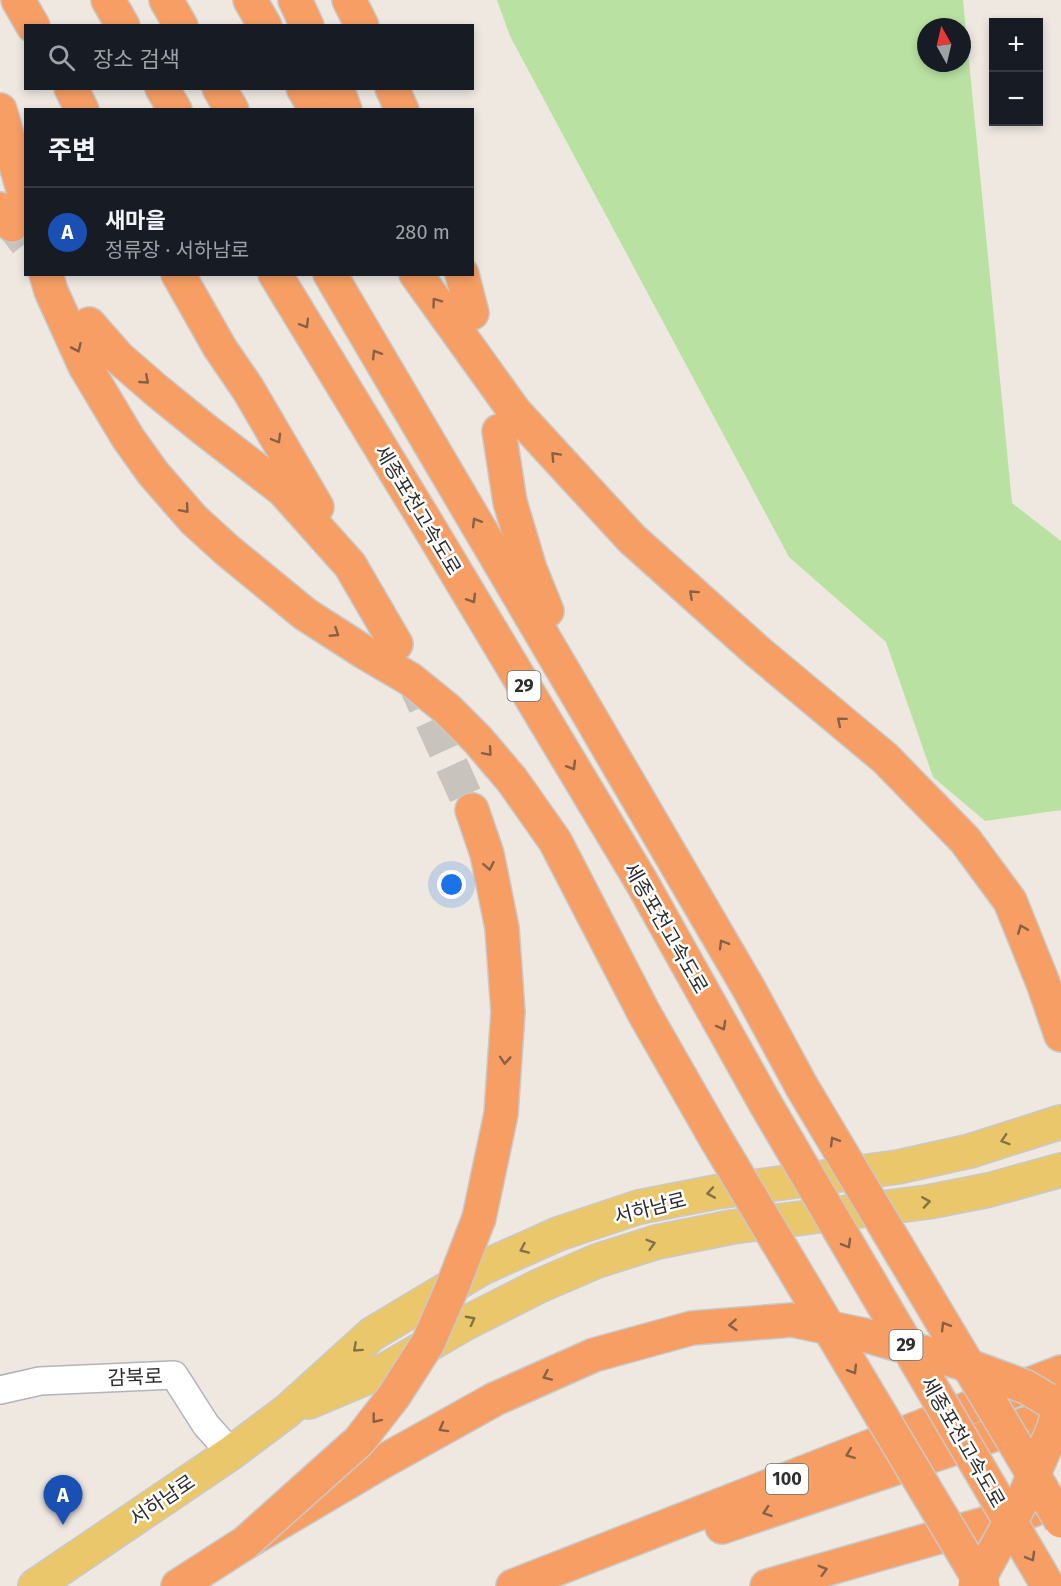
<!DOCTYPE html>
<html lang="ko">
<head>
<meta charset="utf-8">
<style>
	body { margin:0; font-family:"Fira Sans","Noto Sans KR",sans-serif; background:#20242c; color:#f1f3f6 }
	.controls { position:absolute; right:18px; top:18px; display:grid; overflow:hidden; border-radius:0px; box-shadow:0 3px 9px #0003 }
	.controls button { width:54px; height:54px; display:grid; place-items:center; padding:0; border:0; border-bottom:2px solid #363941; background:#171b24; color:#f1f3f6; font:30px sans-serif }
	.compass { position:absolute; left:917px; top:18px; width:54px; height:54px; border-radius:50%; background:#171b24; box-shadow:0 3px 9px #0003; rotate:352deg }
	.you { position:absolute; left:452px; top:885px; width:21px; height:21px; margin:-15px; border:4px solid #fff; border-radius:50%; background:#1a73e8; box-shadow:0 0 0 9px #1a73e833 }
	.badge { display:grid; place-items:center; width:39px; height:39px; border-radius:50%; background:#ea580c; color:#fff; font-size:20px; font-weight:700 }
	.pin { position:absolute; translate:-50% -50px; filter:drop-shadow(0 2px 3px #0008) }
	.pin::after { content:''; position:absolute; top:32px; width:21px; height:18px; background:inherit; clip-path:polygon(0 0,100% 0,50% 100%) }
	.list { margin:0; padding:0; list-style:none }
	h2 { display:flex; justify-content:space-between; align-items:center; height:78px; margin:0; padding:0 24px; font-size:26px }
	h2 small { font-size:20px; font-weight:400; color:#9ea1a6 }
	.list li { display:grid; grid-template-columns:39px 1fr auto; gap:18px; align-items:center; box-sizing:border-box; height:90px; padding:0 24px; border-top:2px solid #363941 }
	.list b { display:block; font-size:22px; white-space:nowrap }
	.list p { margin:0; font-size:20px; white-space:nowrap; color:#9ea1a6 }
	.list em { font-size:20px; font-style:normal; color:#9ea1a6 }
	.icon { flex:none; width:33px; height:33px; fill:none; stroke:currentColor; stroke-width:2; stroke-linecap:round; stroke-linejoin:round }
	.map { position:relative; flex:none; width:1061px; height:1586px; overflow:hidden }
	.search { position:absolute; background:#171b24; box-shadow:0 3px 9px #0003; left:24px; top:24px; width:450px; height:66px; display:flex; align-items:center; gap:15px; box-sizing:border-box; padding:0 21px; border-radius:0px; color:#9ea1a6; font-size:22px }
	.panel { position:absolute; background:#171b24; box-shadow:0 3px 9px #0003; left:24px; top:108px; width:450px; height:168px; border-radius:0px }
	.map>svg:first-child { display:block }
	.green { fill:#b9e1a1; fill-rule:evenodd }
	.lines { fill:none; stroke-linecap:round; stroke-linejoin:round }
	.highway-tunnel { stroke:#c8c3bd; stroke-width:33; stroke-dasharray:33 16; stroke-linecap:butt }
	.minor-casing { stroke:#b1b4bd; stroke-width:30 }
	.major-casing { stroke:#c9c9c9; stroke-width:36 }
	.highway-casing { stroke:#c9c9c9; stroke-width:36 }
	.minor { stroke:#fff; stroke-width:27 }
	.major { stroke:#eac76a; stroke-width:33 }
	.highway { stroke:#f69e64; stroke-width:33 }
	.highway-bridge-casing { stroke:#c9c9c9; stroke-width:36; stroke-linecap:butt }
	.highway-bridge { stroke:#f69e64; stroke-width:33 }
	.oneway { stroke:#886046 }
	.oneway2 { stroke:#837349 }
	.labels { text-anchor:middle; stroke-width:5; stroke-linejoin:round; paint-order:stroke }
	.shield { fill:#fff; stroke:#6d6d6d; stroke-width:1.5 }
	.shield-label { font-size:18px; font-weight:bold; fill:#2e2e2e }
	.street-label { font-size:20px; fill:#2e2e2e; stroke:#fff }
</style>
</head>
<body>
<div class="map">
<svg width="1061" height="1586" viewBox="0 0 1061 1586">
	<rect width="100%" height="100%" fill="#eee8e1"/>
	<!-- green -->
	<path class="green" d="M497,0H963L1012,503L1061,541V810L985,821L933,777L886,642L789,557L510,36ZM926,27H962V63H926Z"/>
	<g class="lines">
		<!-- highway-tunnel -->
		<g class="highway-tunnel">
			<path d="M12,225L26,243"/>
			<path d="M411,676L472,810"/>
		</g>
		<!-- minor casing -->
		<g class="minor-casing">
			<path id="minor" d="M0,1390L40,1381L174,1375L206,1425L231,1453"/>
		</g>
		<!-- major casing -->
		<g class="major-casing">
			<g id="major">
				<path d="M309,1402L387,1369L466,1323L539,1286L597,1261L657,1242L732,1227L928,1202L989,1190L1061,1170"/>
				<path d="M35,1586L231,1453L287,1411L372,1334L482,1268L558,1234L639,1207L716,1192L898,1167L970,1151L1061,1122"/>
			</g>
		</g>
		<!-- highway casing -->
		<g class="highway-casing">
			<g id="highway">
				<path d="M18,0L33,26"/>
				<path d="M108,0L123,26"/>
				<path d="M166,0L181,26"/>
				<path d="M250,0L265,26"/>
				<path d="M295,0L307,26"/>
				<path d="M349,0L362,26"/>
				<path d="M71,88L82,110"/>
				<path d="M162,88L175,110"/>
				<path d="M219,88L232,110"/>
				<path d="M303,88L316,110"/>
				<path d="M337,88L345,110"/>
				<path d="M392,88L402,110"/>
				<path d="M0,110L26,200"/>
				<path d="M0,209L12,225"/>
				<path d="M46,274L51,291L85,366L128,438L153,473L194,520L227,550L305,614L364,652L410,679L447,709L478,740L512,780L555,841L644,1013L716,1139"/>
				<path d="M178,274L220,348L248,389L317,507"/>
				<path d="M275,274L429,527L641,881L765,1103"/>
				<path d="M330,274L588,713L749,989L802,1087"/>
				<path d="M416,274L515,412L632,539L757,651L885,758L965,840L1010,901L1043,983L1061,1035"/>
				<path d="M462,274L472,313"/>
				<path d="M89,324L118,357L156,390L204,429L283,490L350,565L396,644"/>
				<path d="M499,431L510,502L530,569L547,611"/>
				<path d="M472,810L487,854L502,928L508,1012L501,1114L479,1218"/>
				<path d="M722,1527L1061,1412"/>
				<path d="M178,1586L245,1543L382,1462L495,1399L594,1355L692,1328L792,1320"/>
				<path d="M513,1586L1061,1372"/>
				<path d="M767,1586L1033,1510"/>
			</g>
		</g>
		<!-- minor -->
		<use href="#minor" class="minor"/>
		<!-- major -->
		<use href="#major" class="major"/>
		<!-- highway -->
		<use href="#highway" class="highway"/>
		<!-- highway-bridge casing -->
		<g class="highway-bridge-casing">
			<g id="highway-bridge">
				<path d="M802,1087L1061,1521"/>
				<path d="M765,1103L1048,1586"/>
				<path d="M716,1139L983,1586"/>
				<path d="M792,1320L864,1335L961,1363L1026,1387L1061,1408"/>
				<path d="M245,1543L359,1441L394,1396L428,1343L452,1288L479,1218"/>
				<path d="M975,1586L1025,1495L1054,1427L1061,1400"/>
			</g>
		</g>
		<!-- highway-bridge -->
		<use href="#highway-bridge" class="highway-bridge"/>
	</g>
	<!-- one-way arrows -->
	<defs><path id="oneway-chevron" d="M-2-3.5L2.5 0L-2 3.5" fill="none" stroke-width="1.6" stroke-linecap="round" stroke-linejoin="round" transform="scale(1.5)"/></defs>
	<g class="oneway">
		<use href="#oneway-chevron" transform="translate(436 302) rotate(-126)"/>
		<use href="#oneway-chevron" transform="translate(305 324) rotate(59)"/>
		<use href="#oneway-chevron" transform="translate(77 348) rotate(66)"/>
		<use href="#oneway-chevron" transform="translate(376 354) rotate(-121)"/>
		<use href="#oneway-chevron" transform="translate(145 380) rotate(41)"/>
		<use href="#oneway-chevron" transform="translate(277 439) rotate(60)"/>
		<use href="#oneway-chevron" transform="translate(555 456) rotate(-133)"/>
		<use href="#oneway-chevron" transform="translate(185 509) rotate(49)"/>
		<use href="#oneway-chevron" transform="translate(476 522) rotate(-121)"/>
		<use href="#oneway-chevron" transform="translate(693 594) rotate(-138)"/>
		<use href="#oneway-chevron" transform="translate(472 599) rotate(59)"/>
		<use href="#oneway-chevron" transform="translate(335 633) rotate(33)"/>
		<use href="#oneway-chevron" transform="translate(841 721) rotate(-140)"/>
		<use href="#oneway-chevron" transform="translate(488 752) rotate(49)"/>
		<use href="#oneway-chevron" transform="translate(572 766) rotate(59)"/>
		<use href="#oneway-chevron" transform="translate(489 866) rotate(79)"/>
		<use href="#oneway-chevron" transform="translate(1022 929) rotate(-112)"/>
		<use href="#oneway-chevron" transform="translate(723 944) rotate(-120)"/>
		<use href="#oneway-chevron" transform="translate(722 1026) rotate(61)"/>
		<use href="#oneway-chevron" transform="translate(505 1060) rotate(94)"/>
		<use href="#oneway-chevron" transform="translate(834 1141) rotate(-121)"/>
		<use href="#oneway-chevron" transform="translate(847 1244) rotate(60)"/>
		<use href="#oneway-chevron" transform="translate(733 1325) rotate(176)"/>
		<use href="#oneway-chevron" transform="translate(945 1326) rotate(-121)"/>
		<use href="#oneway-chevron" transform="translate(853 1370) rotate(59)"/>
		<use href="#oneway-chevron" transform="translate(547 1376) rotate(156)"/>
		<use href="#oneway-chevron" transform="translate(376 1419) rotate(128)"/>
		<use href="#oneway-chevron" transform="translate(443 1428) rotate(151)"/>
		<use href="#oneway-chevron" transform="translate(850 1454) rotate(159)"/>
		<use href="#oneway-chevron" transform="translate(767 1512) rotate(161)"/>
		<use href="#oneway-chevron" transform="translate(1031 1557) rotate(60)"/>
		<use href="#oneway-chevron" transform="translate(823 1570) rotate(-16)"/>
	</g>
	<g class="oneway2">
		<use href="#oneway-chevron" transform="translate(1005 1140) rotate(162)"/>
		<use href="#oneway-chevron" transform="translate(711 1193) rotate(170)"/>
		<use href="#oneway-chevron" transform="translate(926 1202) rotate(-9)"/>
		<use href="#oneway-chevron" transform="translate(651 1244) rotate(-16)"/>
		<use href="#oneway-chevron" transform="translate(524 1249) rotate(156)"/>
		<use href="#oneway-chevron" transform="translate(471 1320) rotate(-28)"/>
		<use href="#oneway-chevron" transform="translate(357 1348) rotate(138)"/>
	</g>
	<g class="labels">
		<!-- shield labels -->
		<g class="shield">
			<rect x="507.5" y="671" width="33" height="30" rx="4.5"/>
			<rect x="889.5" y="1330" width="33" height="30" rx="4.5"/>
			<rect x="766" y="1464" width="42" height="30" rx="4.5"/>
		</g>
		<g class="shield-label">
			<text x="524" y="692">29</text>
			<text x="906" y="1351">29</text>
			<text x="787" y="1485">100</text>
		</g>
		<!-- street labels -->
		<g class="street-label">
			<text transform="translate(418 510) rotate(59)" y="7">세종포천고속도로</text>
			<text transform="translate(666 928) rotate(60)" y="7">세종포천고속도로</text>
			<text transform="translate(650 1208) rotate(-14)" y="7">서하남로</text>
			<text transform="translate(135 1377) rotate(-2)" y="7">감북로</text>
			<text transform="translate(963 1442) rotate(60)" y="7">세종포천고속도로</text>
			<text transform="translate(162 1500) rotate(-34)" y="7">서하남로</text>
		</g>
	</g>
</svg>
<div class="controls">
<button>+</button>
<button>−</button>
</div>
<svg class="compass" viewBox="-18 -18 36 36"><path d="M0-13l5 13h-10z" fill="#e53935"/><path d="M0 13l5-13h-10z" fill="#9ea1a6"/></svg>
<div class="you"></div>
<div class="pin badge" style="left:63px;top:1525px;background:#1a4fb4">A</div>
<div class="search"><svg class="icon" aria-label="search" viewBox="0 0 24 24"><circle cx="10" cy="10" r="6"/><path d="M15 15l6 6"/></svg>장소 검색</div>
<section class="panel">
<h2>주변<small></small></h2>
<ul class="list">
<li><span class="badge" style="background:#1a4fb4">A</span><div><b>새마을</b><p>정류장 · 서하남로</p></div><em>280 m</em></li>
</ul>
</section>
</div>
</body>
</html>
